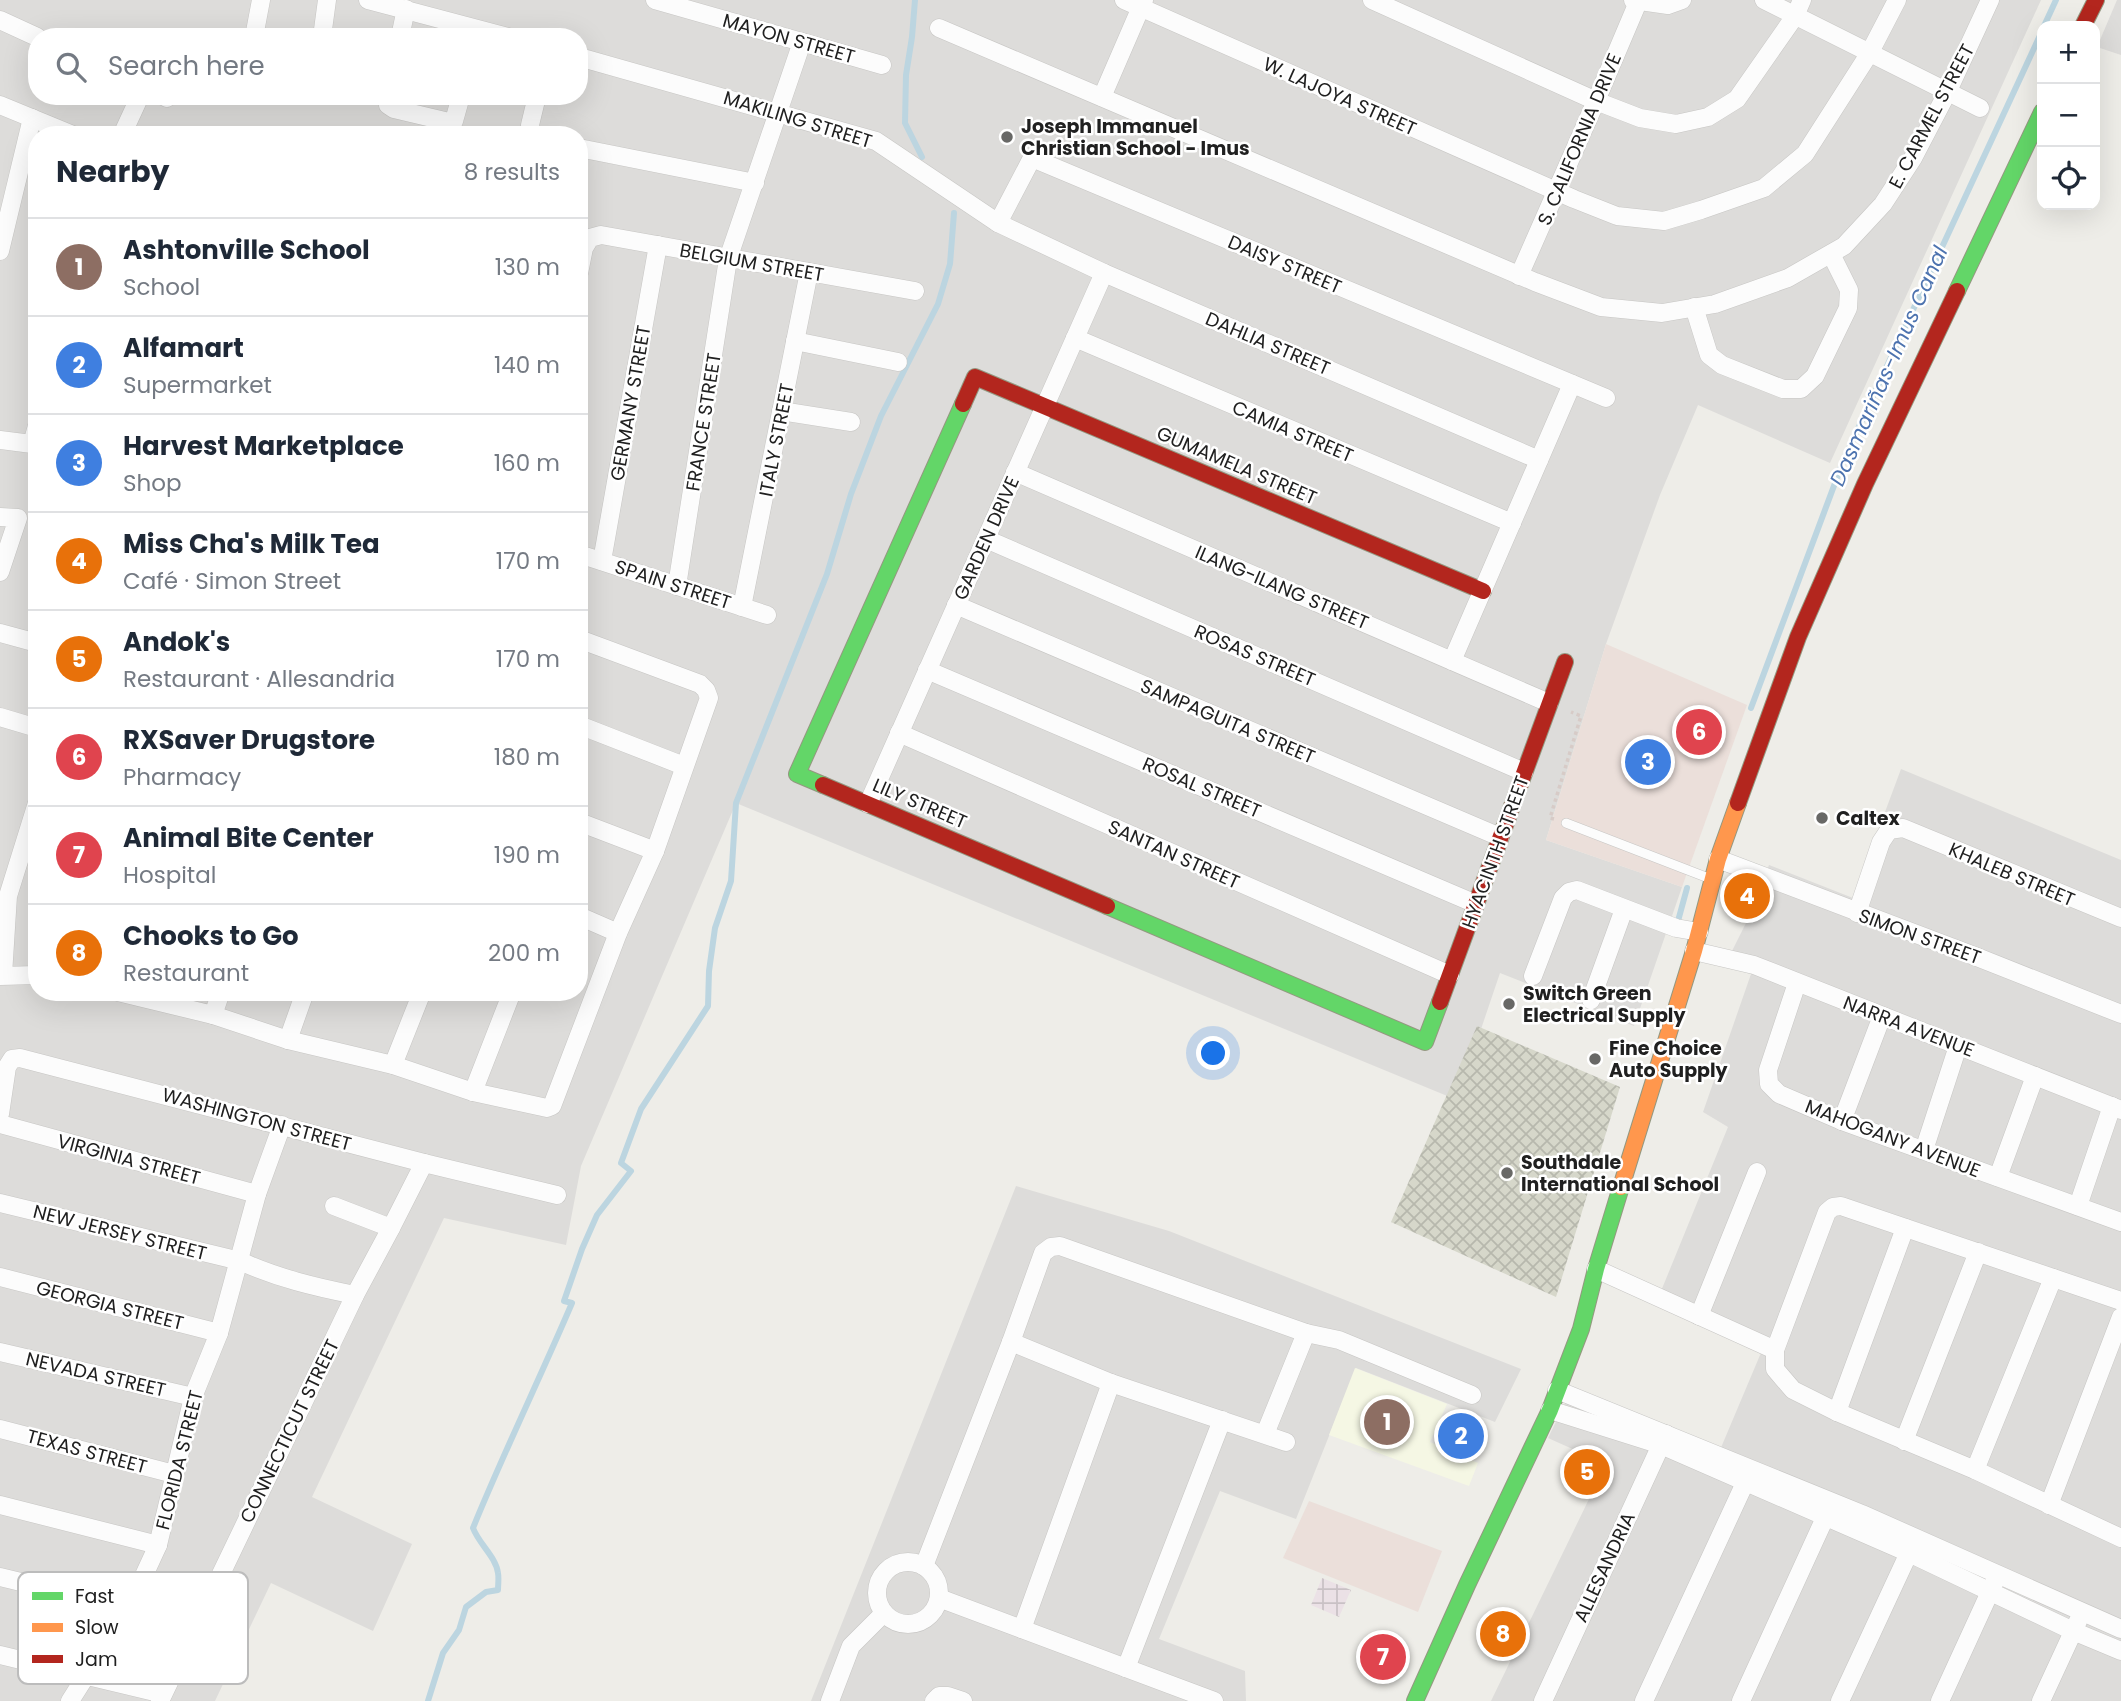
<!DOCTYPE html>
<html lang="en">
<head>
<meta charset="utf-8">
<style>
	body { margin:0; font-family:Poppins,sans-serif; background:#f6f6f7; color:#1f2937 }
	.controls { position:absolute; right:21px; top:21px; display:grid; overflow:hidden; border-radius:14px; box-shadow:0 7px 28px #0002 }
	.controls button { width:63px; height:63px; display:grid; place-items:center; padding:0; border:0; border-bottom:2px solid #e0e1e3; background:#fff; color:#1f2937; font:35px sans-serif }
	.you { position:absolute; left:1214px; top:1054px; width:24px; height:24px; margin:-18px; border:5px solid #fff; border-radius:50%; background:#1a73e8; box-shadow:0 0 0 10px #1a73e833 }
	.badge { display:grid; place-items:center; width:46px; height:46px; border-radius:50%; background:#ea580c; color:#fff; font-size:23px; font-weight:700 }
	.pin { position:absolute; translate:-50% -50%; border:4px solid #fff; box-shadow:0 2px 7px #0006 }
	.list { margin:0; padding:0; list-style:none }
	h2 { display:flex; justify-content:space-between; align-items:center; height:91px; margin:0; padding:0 28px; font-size:30px }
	h2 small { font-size:23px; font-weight:400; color:#747a83 }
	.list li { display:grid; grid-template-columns:46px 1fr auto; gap:21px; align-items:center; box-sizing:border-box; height:98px; padding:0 28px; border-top:2px solid #e0e1e3 }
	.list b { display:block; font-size:26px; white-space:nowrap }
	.list p { margin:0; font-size:23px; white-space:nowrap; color:#747a83 }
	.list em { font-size:23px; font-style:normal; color:#747a83 }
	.icon { flex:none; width:38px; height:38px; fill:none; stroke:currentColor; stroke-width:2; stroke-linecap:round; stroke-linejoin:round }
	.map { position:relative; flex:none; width:2121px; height:1701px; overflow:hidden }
	.search { position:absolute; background:#fff; box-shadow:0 7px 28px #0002; left:28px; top:28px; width:560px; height:77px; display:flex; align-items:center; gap:18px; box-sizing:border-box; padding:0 24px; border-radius:28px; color:#747a83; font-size:26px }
	.panel { position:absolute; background:#fff; box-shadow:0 7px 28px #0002; left:28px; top:126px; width:560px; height:875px; border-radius:28px }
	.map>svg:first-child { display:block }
	.residential { fill:#dddcda; fill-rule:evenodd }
	.commercial { fill:#ebdfda }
	.industrial { fill:url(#industrial-grid) }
	.education { fill:#f5f7e4 }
	.construction { fill:url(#construction-cross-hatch) }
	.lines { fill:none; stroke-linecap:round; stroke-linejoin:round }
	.stream { stroke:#bcd5e0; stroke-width:6 }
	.lane-casing { stroke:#c7c6c4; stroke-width:10 }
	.street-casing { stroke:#c7c6c4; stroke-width:19 }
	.fast-casing { stroke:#949880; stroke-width:18 }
	.slow-casing { stroke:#949880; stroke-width:18 }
	.jam-casing { stroke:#949880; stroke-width:18 }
	.path { stroke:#d7cbc7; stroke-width:3.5; stroke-dasharray:3.5 3.5; stroke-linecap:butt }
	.lane { stroke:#fcfcfc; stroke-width:9 }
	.street { stroke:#fcfcfc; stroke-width:18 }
	.fast { stroke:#63d668; stroke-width:16 }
	.slow { stroke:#ff974d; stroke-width:16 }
	.jam { stroke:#b3261e; stroke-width:16 }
	.poi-dot { fill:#686866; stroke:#fff; stroke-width:2.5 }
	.labels { text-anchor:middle; stroke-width:5; stroke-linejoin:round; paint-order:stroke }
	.street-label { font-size:19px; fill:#202020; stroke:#fff }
	.poi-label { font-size:19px; font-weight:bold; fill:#202020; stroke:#fff; text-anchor:start }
	.water-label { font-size:21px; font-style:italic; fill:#4d73af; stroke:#fff }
	.key { fill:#fff; stroke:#bcbcbc; stroke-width:2 }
	.key-label { font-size:19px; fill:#202020 }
</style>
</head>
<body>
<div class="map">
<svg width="2121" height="1701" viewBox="0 0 2121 1701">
	<defs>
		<pattern id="industrial-grid" width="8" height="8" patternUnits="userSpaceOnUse" patternTransform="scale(1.75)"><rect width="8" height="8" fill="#ebe1e6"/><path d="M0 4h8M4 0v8" fill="none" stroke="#c9c1c5"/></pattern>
		<pattern id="construction-cross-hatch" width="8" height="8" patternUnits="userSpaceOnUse" patternTransform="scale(1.75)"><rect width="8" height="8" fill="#d6d7ca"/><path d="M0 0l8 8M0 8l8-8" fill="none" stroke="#b7b8ad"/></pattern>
	</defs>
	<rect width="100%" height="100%" fill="#eeede8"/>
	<!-- residential -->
	<g class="residential">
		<path d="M0,0H2041L1830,463L1698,405L1660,495L1606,644L1546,840L1682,887L1634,1026L1500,973L1457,1100L736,803L581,1166L566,1245L444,1218L312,1497L412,1544L373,1631L271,1583L215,1701H0ZM37,37H579V96H37ZM37,135H579V992H37Z"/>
		<path d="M2117,0H2121V55L2097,47Z"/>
		<path d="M1901,769L2121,860V1701H1491L1606,1464L1548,1438L1572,1389L1720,1450L1763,1348L1659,1296L1728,1127L1703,1112L1751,974L1725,965L1749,917L1769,865L1853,898Z"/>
		<path d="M1016,1186L1169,1231L1521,1369L1495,1422L1356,1368L1296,1519L1220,1491L1159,1639L1245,1671L1246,1701H811Z"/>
	</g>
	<!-- commercial -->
	<g class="commercial">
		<path d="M1606,644L1747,705L1682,887L1546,840Z"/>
		<path d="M1309,1501L1442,1551L1418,1612L1283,1558Z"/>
	</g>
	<!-- industrial -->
	<path class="industrial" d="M1322,1578L1351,1590L1339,1617L1311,1605Z"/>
	<!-- education -->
	<path class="education" d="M1355,1368L1447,1404L1430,1442L1478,1463L1469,1486L1329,1435Z"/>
	<!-- construction -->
	<path class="construction" d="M1477,1026L1620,1087L1556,1297L1391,1222Z"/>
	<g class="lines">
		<!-- stream -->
		<g class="stream">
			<path d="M915,0L912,37L906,75L905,123L922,157"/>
			<path d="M2044,26L2056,0"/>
			<path d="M1751,708L1844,459L2042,31"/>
			<path d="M1678,921L1687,888"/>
			<path d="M428,1701L443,1653L459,1630L466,1607L486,1592L498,1590C498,1585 499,1578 498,1573C496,1557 479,1544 473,1528C504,1452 540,1378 572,1303L564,1301L582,1249L597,1215L631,1171L621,1163L641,1109L708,1006L709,971L715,928L731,881L736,803L827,574L851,494L881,416L938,304L950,264L954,213"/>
		</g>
		<!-- lane casing -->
		<g class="lane-casing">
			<path id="lane" d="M1566,823L1711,879"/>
		</g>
		<!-- street casing -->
		<g class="street-casing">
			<g id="street">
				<path d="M368,0L508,37"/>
				<path d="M655,0L882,65"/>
				<path d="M1124,0L1574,199L1617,216L1664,221L1701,210L1764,188L1805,154L1869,54L1897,0"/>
				<path d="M1372,0L1596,101L1640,118L1676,124L1708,117L1737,99L1795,16L1802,0"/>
				<path d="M1633,0L1668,5L1682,0"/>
				<path d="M1764,0L1980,108"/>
				<path d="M0,20L37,37"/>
				<path d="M939,28L1535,282L1601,307L1662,313L1715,304L1788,278L1844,246L1883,204L1913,158L1947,93L1990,0"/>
				<path d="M254,37L261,0"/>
				<path d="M322,37L327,0"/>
				<path d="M400,37L406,9"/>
				<path d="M579,57L876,141L998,223L1104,273L1539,460"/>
				<path d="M163,96L167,98"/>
				<path d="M388,96V105L394,109L449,122L454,121L461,96"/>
				<path d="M1102,97L1144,0"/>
				<path d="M0,105L73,135"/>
				<path d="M122,135L140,96"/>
				<path d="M532,135L530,125L537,96"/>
				<path d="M579,148L755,183"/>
				<path d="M998,223L1032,158L1606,398"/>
				<path d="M0,251L32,118"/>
				<path d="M579,273L584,248L590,238L601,235L915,291"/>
				<path d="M1519,276L1596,101L1638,2"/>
				<path d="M1694,307L1709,355L1722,365L1783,389H1801L1815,376L1848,308L1849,290L1831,254"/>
				<path d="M1075,338L1512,523"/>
				<path d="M795,341L898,362"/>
				<path d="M781,411L851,422"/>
				<path d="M0,440L32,444L37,426"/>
				<path d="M1015,472L1549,703"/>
				<path d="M0,517L18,518L0,572"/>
				<path d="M986,539L1524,772"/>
				<path d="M579,554L767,615"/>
				<path d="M602,561L658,245"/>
				<path d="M677,586L728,259L802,42"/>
				<path d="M956,605L1500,837"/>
				<path d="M742,607L809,272"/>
				<path d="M0,633L37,643"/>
				<path d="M1452,661L1572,384"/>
				<path d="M927,670L1476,904"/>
				<path d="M0,717L37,728"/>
				<path d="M579,725L684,766"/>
				<path d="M899,733L1450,975"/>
				<path d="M868,804L1104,273"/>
				<path d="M579,822L655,851"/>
				<path d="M1718,859L1977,957L2121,1014"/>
				<path d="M1857,913L1881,842L1889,830L1903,828L2121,918"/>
				<path d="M579,916L618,933"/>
				<path d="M1694,951L1754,965L2121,1110"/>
				<path d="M3,975L8,896L37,803"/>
				<path d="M0,976L37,975"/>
				<path d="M1533,976L1563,898L1569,892L1577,890L1676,928L1699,932"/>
				<path d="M1797,983L1768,1070L1769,1084L1779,1094L1842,1121L2121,1222"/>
				<path d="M118,992L213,1015L288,1040L393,1065L473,1092L547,1108L552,1106L618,933L655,851L709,698L706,690L700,684L579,639"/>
				<path d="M1591,1000L1624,909"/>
				<path d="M213,1015L221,992"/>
				<path d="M288,1040L305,992"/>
				<path d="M393,1065L422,992"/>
				<path d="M473,1092L512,992"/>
				<path d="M0,1114L7,1067L12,1059L20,1058L424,1163L557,1195"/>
				<path d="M1842,1121L1882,1016"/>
				<path d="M0,1124L257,1194"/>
				<path d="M1924,1150L1958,1046"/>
				<path d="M1998,1177L2035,1076"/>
				<path d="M0,1203L240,1261C277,1278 315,1287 355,1295"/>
				<path d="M334,1206L391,1228"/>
				<path d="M2078,1206L2112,1106"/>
				<path d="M1596,1269L1775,1350"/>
				<path d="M0,1277L219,1333"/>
				<path d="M2121,1301L1841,1206L1833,1207L1827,1212L1775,1350V1369L1793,1390L1837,1412L1975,1470L2121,1538"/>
				<path d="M1699,1316L1757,1172"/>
				<path d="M1011,1342L1111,1383L1286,1442"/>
				<path d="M0,1352L193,1397"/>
				<path d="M1557,1390L1862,1514L2121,1629"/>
				<path d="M1550,1410L1661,1445L1909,1553L2073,1631L2121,1651"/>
				<path d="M1837,1412L1905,1228"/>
				<path d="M0,1429L174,1474"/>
				<path d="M1265,1434L1306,1333"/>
				<path d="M1904,1441L1978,1252"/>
				<path d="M1975,1470L2053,1278"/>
				<path d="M0,1505L158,1545"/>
				<path d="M2049,1505L2121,1317"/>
				<circle cx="908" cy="1593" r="31"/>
				<path d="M924,1566L1011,1342L1043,1253L1051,1247L1060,1246L1306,1333L1339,1340L1472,1395"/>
				<path d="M0,1577L129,1608"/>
				<path d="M939,1598L1214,1701"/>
				<path d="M1022,1629L1111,1383"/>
				<path d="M0,1655L163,1694"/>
				<path d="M1126,1668L1222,1420"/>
				<path d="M70,1701L129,1608L158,1545L193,1397L219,1333L257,1194L282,1125"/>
				<path d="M160,1701L355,1295L391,1228L424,1163"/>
				<path d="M830,1701L851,1646L884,1613"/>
				<path d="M934,1701L939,1696H948L963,1701"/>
				<path d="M1543,1701L1666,1434"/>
				<path d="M1644,1701L1750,1472"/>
				<path d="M1741,1701L1829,1509"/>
				<path d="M1840,1701L1913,1544"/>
				<path d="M1940,1701L1995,1581"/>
				<path d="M2041,1701L2078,1621"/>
			</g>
		</g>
		<!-- fast casing -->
		<g class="fast-casing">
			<g id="fast">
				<path d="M1957,291L2042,112"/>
				<path d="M823,785L797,774L963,404"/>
				<path d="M1107,906L1425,1042L1440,1002"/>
				<path d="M1415,1701L1467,1585L1550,1410L1581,1329L1596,1269L1621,1187"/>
			</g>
		</g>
		<!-- slow casing -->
		<g class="slow-casing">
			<path id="slow" d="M1621,1187L1694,951L1718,859L1738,803"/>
		</g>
		<!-- jam casing -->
		<g class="jam-casing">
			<g id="jam">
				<path d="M2083,26L2096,0"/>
				<path d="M963,404L975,377L1483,591"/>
				<path d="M823,785L1107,906"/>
				<path d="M1738,803L1798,637L1865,484L1957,291"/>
				<path d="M1440,1002L1565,662"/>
			</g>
		</g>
		<!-- path -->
		<path class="path" d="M1554,819L1550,818L1581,716L1571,712"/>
		<!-- lane -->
		<use href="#lane" class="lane"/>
		<!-- street -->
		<use href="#street" class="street"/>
		<!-- fast -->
		<use href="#fast" class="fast"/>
		<!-- slow -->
		<use href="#slow" class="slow"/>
		<!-- jam -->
		<use href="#jam" class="jam"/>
	</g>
	<!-- markers -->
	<g class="poi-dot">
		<circle cx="1007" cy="137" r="7"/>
		<circle cx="1822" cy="818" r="7"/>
		<circle cx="1509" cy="1004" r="7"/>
		<circle cx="1595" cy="1059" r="7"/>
		<circle cx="1507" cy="1173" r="7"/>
	</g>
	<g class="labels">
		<!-- street labels -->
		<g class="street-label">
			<text transform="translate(789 38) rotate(16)" y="7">MAYON STREET</text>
			<text transform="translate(1340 96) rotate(24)" y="7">W. LAJOYA STREET</text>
			<text transform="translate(1931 116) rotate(-62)" y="7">E. CARMEL STREET</text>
			<text transform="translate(798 119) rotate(17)" y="7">MAKILING STREET</text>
			<text transform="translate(1579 139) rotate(-67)" y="7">S. CALIFORNIA DRIVE</text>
			<text transform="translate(752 262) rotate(10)" y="7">BELGIUM STREET</text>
			<text transform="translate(1285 264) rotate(23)" y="7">DAISY STREET</text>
			<text transform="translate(1268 343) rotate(23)" y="7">DAHLIA STREET</text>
			<text transform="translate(630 403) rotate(-80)" y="7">GERMANY STREET</text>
			<text transform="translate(703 422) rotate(-81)" y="7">FRANCE STREET</text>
			<text transform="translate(1293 431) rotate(23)" y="7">CAMIA STREET</text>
			<text transform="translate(776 440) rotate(-79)" y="7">ITALY STREET</text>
			<text transform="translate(1237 465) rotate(23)" y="7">GUMAMELA STREET</text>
			<text transform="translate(986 538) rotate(-66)" y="7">GARDEN DRIVE</text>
			<text transform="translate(673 584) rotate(18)" y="7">SPAIN STREET</text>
			<text transform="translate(1282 587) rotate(23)" y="7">ILANG-ILANG STREET</text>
			<text transform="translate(1255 655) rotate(23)" y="7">ROSAS STREET</text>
			<text transform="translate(1228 721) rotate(23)" y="7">SAMPAGUITA STREET</text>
			<text transform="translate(1202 787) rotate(23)" y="7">ROSAL STREET</text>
			<text transform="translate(920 803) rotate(23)" y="7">LILY STREET</text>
			<text transform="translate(1495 852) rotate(-70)" y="7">HYACINTH STREET</text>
			<text transform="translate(1174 854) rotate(24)" y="7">SANTAN STREET</text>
			<text transform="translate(2012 874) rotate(23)" y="7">KHALEB STREET</text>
			<text transform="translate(1920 936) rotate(20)" y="7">SIMON STREET</text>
			<text transform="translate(1909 1026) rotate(21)" y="7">NARRA AVENUE</text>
			<text transform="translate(257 1119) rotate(15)" y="7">WASHINGTON STREET</text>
			<text transform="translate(1893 1138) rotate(21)" y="7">MAHOGANY AVENUE</text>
			<text transform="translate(129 1159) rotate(15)" y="7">VIRGINIA STREET</text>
			<text transform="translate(120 1232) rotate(14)" y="7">NEW JERSEY STREET</text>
			<text transform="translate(110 1305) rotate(14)" y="7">GEORGIA STREET</text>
			<text transform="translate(96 1374) rotate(13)" y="7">NEVADA STREET</text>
			<text transform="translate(289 1431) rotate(-64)" y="7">CONNECTICUT STREET</text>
			<text transform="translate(87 1451) rotate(15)" y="7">TEXAS STREET</text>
			<text transform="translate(179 1460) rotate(-76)" y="7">FLORIDA STREET</text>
			<text transform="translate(1604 1567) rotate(-65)" y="7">ALLESANDRIA</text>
		</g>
		<!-- poi labels -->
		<g class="poi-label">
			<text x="1021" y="133">Joseph Immanuel<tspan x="1021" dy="22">Christian School - Imus</tspan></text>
			<text x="1836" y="825">Caltex</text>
			<text x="1523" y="1000">Switch Green<tspan x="1523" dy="22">Electrical Supply</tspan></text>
			<text x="1609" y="1055">Fine Choice<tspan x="1609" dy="22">Auto Supply</tspan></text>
			<text x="1521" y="1169">Southdale<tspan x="1521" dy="22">International School</tspan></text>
		</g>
		<!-- water labels -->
		<g class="water-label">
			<text transform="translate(1889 366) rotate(-66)" y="7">Dasmariñas-Imus Canal</text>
		</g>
	</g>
	<!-- legend -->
	<rect x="18" y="1572" width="230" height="112" rx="10" class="key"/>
	<rect x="32" y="1592" width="31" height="8" fill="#63d668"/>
	<rect x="32" y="1623" width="31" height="9" fill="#ff974d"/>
	<rect x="32" y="1655" width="31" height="8" fill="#b3261e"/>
	<g class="key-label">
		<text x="75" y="1603">Fast</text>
		<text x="75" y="1634">Slow</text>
		<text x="75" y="1666">Jam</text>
	</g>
</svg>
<div class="controls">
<button>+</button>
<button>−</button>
<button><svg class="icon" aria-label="locate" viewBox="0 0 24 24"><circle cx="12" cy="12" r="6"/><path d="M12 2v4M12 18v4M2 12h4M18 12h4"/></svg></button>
</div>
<div class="you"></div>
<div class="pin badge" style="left:1387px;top:1422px;background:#8d6e63">1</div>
<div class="pin badge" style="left:1461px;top:1436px;background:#3f7fe0">2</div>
<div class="pin badge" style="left:1648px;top:762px;background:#3f7fe0">3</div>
<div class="pin badge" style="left:1747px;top:896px;background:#e8710a">4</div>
<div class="pin badge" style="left:1587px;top:1472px;background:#e8710a">5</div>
<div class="pin badge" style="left:1699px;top:732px;background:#e0444e">6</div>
<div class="pin badge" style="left:1383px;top:1657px;background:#e0444e">7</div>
<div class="pin badge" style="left:1503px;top:1634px;background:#e8710a">8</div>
<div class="search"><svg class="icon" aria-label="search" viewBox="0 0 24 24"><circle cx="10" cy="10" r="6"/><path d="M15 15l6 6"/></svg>Search here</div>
<section class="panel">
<h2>Nearby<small>8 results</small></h2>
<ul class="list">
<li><span class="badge" style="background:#8d6e63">1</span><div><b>Ashtonville School</b><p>School</p></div><em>130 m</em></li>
<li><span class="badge" style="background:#3f7fe0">2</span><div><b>Alfamart</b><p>Supermarket</p></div><em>140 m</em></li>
<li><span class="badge" style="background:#3f7fe0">3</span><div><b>Harvest Marketplace</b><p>Shop</p></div><em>160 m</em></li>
<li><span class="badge" style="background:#e8710a">4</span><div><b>Miss Cha's Milk Tea</b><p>Café · Simon Street</p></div><em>170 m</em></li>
<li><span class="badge" style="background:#e8710a">5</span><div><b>Andok's</b><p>Restaurant · Allesandria</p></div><em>170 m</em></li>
<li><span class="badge" style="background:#e0444e">6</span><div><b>RXSaver Drugstore</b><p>Pharmacy</p></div><em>180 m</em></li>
<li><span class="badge" style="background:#e0444e">7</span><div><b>Animal Bite Center</b><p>Hospital</p></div><em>190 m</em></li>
<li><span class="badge" style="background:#e8710a">8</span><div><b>Chooks to Go</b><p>Restaurant</p></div><em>200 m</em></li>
</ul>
</section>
</div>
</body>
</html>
